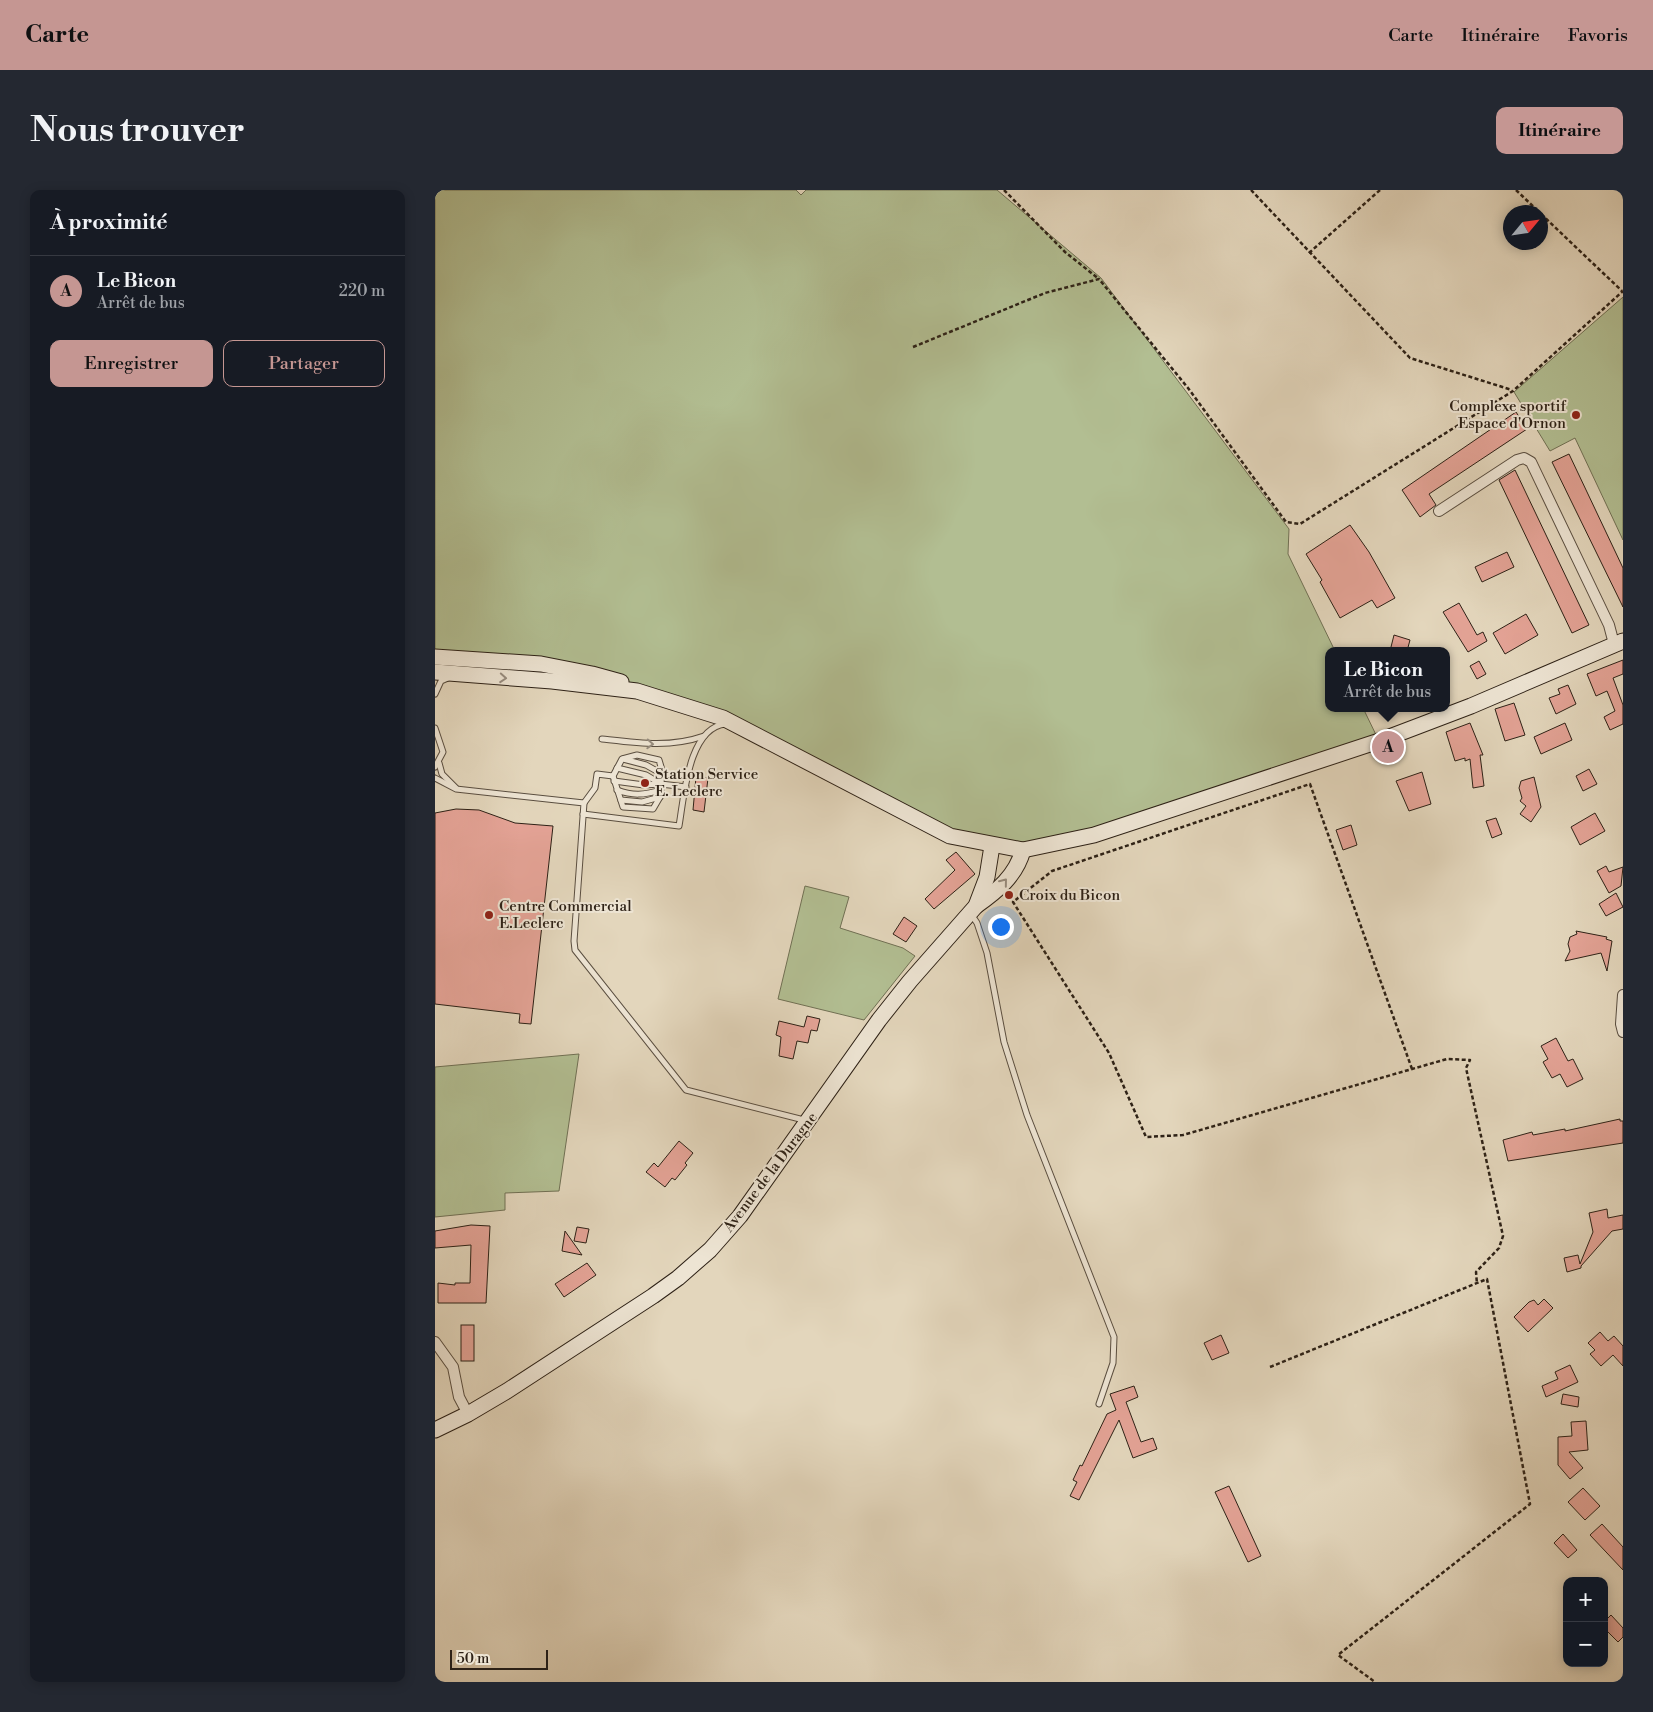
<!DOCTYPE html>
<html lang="fr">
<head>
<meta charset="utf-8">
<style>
	body { margin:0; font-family:"Libre Bodoni",serif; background:#242831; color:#f1f3f6 }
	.controls { position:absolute; right:15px; bottom:15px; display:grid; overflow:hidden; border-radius:10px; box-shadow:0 2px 12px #0003 }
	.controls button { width:45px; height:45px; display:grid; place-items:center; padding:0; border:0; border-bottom:1px solid #363941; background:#171b24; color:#f1f3f6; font:25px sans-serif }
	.compass { position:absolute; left:1068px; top:15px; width:45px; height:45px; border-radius:50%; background:#171b24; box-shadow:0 2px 12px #0003; rotate:61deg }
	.scale { position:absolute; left:15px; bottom:12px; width:98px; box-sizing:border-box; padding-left:5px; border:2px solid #2d2116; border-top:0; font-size:14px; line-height:18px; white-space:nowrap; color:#2d2116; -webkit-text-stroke:4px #ede4d3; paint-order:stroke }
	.you { position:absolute; left:565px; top:736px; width:18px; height:18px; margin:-12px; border:4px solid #fff; border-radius:50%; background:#1a73e8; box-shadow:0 0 0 8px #1a73e833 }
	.badge { display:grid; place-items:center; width:32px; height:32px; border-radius:50%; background:#c59692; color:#111; font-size:16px; font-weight:700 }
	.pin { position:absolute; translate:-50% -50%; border:2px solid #fff; box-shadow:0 1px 5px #0006 }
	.popup { position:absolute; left:890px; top:457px; width:125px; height:65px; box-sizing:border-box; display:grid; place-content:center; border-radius:10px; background:#171b24; filter:drop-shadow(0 1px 4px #0005); font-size:16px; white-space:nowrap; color:#9ea1a6 }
	.popup b { font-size:19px; color:#f1f3f6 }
	.popup::after { content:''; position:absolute; left:50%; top:100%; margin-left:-10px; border:10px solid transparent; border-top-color:#171b24 }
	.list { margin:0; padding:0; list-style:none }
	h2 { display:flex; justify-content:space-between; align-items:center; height:65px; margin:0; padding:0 20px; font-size:21px }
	h2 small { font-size:16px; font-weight:400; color:#9ea1a6 }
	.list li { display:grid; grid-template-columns:32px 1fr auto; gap:15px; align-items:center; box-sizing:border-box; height:70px; padding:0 20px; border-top:1px solid #363941 }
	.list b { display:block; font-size:19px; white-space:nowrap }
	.list p { margin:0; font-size:16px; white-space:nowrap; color:#9ea1a6 }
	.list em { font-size:16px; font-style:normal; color:#9ea1a6 }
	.actions { display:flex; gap:10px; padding:15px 20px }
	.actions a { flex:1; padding:11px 0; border:1px solid #c59692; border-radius:10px; text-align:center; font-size:18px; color:#c59692 }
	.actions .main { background:#c59692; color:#111 }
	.map { position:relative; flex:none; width:1188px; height:1492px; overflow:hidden; border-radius:10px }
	header { display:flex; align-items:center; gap:30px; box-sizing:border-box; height:70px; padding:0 25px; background:#c59692; color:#111 }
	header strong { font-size:24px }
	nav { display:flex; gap:28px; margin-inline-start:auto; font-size:18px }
	.intro { display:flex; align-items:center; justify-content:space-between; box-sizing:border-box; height:120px; padding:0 30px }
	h1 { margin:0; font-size:35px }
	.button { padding:12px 22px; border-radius:10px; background:#c59692; color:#111; font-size:18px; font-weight:700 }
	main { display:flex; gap:30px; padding:0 30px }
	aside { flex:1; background:#171b24; border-radius:10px; box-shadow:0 2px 12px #0003 }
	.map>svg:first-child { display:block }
	.green { fill:#b2be92; stroke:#707054 }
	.building { fill:#e4a396; stroke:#2d2116 }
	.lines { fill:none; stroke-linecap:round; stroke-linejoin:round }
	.lane-casing { stroke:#5a4e40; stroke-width:7 }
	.street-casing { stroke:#5a4e40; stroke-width:12 }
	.secondary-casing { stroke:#2d2116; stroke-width:17 }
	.path { stroke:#2d2116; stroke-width:2.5; stroke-dasharray:4 2.5; stroke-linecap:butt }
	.lane { stroke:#ede4d3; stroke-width:5 }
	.street { stroke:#ede4d3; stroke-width:10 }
	.secondary { stroke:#ede4d3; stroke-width:15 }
	.oneway { stroke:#978c7e }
	.poi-dot { fill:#8f2418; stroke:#ede4d3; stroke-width:2 }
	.labels { text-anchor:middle; stroke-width:4; stroke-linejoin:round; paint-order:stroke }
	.poi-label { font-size:15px; fill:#2d2116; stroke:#ede4d3; text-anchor:start }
	.street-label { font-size:15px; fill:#2d2116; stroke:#ede4d3 }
</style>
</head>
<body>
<header>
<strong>Carte</strong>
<nav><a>Carte</a><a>Itinéraire</a><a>Favoris</a></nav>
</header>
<div class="intro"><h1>Nous trouver</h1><a class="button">Itinéraire</a></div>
<main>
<aside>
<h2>À proximité<small></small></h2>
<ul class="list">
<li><span class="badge">A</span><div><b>Le Bicon</b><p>Arrêt de bus</p></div><em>220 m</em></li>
</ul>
<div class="actions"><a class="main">Enregistrer</a><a>Partager</a></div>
</aside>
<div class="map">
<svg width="1188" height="1492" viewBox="0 0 1188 1492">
	<rect width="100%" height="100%" fill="#e3d6bc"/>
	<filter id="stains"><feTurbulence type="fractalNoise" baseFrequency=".004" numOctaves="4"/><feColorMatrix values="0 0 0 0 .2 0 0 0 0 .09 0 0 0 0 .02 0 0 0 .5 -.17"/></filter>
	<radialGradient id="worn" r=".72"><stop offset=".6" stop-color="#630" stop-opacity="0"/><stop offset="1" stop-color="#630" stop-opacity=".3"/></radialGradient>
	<!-- green -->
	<g class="green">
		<path d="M0,0H361L366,5L371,0H562L666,88L854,339L853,364L900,461H894V518H928L944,551L602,658L515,646L288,528L202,501L0,482Z"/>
		<path d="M1188,107V350L1140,248L1115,261L1079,202Z"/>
		<path d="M370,696L414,707L405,738L468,758L480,766L429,830L343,809Z"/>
		<path d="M144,864L124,1001L70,1003V1020L0,1027V877Z"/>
	</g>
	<!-- building -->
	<g class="building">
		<path d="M1081,222L1092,239L994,304L1001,315L985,327L967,300Z"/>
		<path d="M1134,264L1188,378V417L1117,272Z"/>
		<path d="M1080,280L1154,435L1137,443L1064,290Z"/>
		<path d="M915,335L934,362L960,408L942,418L937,410L905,428L885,392L887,390L871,364Z"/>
		<path d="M1072,362L1079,377L1047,392L1040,377Z"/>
		<path d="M1024,413L1042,445L1048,442L1052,451L1033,462L1008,422Z"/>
		<path d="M1091,424L1103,445L1070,464L1058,443Z"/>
		<path d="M959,445L975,450L972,461H955Z"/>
		<path d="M1188,470V484L1178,488L1188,515V534L1175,540L1169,527L1180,521L1172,501L1161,506L1152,484Z"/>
		<path d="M1044,471L1051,484L1042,489L1035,476Z"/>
		<path d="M1133,495L1141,514L1121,524L1114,508L1125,504L1123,499Z"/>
		<path d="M1079,513L1090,545L1070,551L1060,519Z"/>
		<path d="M1035,533L1048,565H1045L1049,596L1038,598L1035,569L1030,571V568L1020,571L1011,542Z"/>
		<path d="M1130,533L1137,550L1106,564L1099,547Z"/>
		<path d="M1154,579L1162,594L1148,601L1141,586Z"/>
		<path d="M987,582L996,614L974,621L961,591Z"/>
		<path d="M261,587L273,588L269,622L258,620Z"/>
		<path d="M1099,587L1106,617L1096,632L1085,624L1091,616L1085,611L1087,608L1084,598L1086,591Z"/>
		<path d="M21,619L44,620L80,633L118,636L96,834L84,833L85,824L0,814V623Z"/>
		<path d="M1160,623L1170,641L1145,655L1136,637Z"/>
		<path d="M1061,628L1067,644L1057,648L1051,631Z"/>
		<path d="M916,635L922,655L908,660L901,640Z"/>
		<path d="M521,662L540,684L499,719L490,709L520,680L511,670Z"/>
		<path d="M1171,676L1174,682L1188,677L1186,696L1174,703L1162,681Z"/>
		<path d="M1181,703L1188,717L1171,726L1164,714Z"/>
		<path d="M469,727L482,736L471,752L458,744Z"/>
		<path d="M1141,741L1172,747L1171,749L1177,751L1172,781L1166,763L1130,771L1135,761L1133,754L1135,747L1142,744Z"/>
		<path d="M372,826L385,829L382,841L376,840L373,853L362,851L358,869L344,866L346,847L341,845L344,831L369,837Z"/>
		<path d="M1121,848L1133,871L1138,869L1148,889L1132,897L1125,884L1117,888L1108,872L1113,869L1106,856Z"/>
		<path d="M1185,929V931H1188V953L1073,971L1068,950L1097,942L1098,945L1130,939V941Z"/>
		<path d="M244,951L258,963L250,973L252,975L240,990L237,988L230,997L211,982L219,973L223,977Z"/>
		<path d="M1172,1019L1173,1028L1188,1025V1039L1177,1041L1146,1076V1078L1132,1082L1129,1068L1143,1065L1145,1074L1158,1042L1154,1023Z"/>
		<path d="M36,1035L55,1036L51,1113H3V1093L20,1095V1093H35L36,1055L0,1058V1041Z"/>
		<path d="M142,1037L154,1039L151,1053L139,1051Z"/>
		<path d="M130,1041L147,1065L127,1061Z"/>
		<path d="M152,1073L161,1085L129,1107L120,1094Z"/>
		<path d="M1109,1109L1118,1118L1093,1142L1079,1127L1094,1112L1099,1110L1103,1115Z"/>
		<rect x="26" y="1135" width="13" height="36"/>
		<path d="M1165,1142L1173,1151L1179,1146L1188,1156V1176L1178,1165L1166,1176L1155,1164L1160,1160L1153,1153Z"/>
		<path d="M786,1145L794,1163L777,1170L769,1153Z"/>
		<path d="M1135,1175L1143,1192L1111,1207L1107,1196L1123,1189L1120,1182Z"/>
		<path d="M699,1196L703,1207L691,1212L706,1252L718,1248L722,1259L698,1268L684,1230L644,1310L635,1306L642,1292L638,1290L645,1275L647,1276L672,1224L681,1220L675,1204Z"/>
		<path d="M1128,1204L1144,1207L1143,1217L1126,1214Z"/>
		<path d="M1151,1231L1153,1260L1134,1262L1148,1278L1135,1289L1123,1275V1247L1137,1246L1136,1232Z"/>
		<path d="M794,1296L826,1366L813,1372L780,1302Z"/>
		<path d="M1148,1298L1165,1316L1150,1330L1133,1312Z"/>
		<path d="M1167,1334L1188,1357V1380L1155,1345Z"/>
		<path d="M1128,1344L1142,1360L1133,1368L1119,1353Z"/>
		<path d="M1176,1425L1188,1438V1447L1183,1452L1169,1438V1432Z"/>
	</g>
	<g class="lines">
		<!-- lane casing -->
		<g class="lane-casing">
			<g id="lane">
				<path d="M0,504L6,491L13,488"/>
				<path d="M0,538L8,562L0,577"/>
				<path d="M167,549C202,553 235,558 269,546"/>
				<path d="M188,569L211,575L227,584"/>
				<path d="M4,573L7,584L21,598"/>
				<path d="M182,578L211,585L226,594"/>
				<path d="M178,586L188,617L218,619L225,607L226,594"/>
				<path d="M0,588L21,599L149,613L139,751L140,760L251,900L369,930"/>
				<path d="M179,591L209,595L225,594"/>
				<path d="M182,600C198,606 209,605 226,600"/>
				<path d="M186,610L207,612L225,607"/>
				<path d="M149,613L160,598L162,584L178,586L187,569L202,565L224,570L227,580L226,594L251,597"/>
				<path d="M148,624L244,636C249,608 253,537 291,534"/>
				<path d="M536,724L542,733L552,763L569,852L592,925L679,1147L678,1173L664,1214"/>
			</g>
		</g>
		<!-- street casing -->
		<g class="street-casing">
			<g id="street">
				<path d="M1004,321L1082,270L1089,268L1096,272L1174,435L1179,454"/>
				<path d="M1188,805L1186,834L1188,842"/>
				<path d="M0,1152L18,1177L24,1207L33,1224"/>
			</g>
		</g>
		<!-- secondary casing -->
		<g class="secondary-casing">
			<g id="secondary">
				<path d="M0,467L106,474L157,484L186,492"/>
				<path d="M0,482L117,491L202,501L288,528L515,646L588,660L659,645L944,551L1036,516L1188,451"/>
				<path d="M541,716C562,701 581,686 588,660"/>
				<path d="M0,1240L33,1224L72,1201L218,1106L243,1088L275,1060L305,1026L444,830L475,791L541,716L552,687L557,656"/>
			</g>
		</g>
		<!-- path -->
		<g class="path">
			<path d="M569,0L630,62L664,89"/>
			<path d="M816,0L975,168L1077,200"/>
			<path d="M1081,0L1104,22"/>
			<path d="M1106,24L1187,101"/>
			<path d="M874,63L945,0"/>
			<path d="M478,157L610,103L664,89L753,198L851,332L865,334L1078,201L1188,101"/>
			<path d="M977,879L875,594L617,681L578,712L674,863L711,947L748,945L977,879L1012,869L1035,870L1031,878L1068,1046L1064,1058L1041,1082L1042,1094"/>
			<path d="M835,1177L1052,1089L1095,1314L903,1465L940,1492"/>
		</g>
		<!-- lane -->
		<use href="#lane" class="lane"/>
		<!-- street -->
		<use href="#street" class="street"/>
		<!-- secondary -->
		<use href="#secondary" class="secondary"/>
	</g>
	<!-- one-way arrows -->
	<defs><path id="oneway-chevron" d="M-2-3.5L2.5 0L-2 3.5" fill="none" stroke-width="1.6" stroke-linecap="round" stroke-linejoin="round" transform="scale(1.25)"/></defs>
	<g class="oneway">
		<use href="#oneway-chevron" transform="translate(68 488) rotate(4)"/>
		<use href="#oneway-chevron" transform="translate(215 554) rotate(3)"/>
		<use href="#oneway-chevron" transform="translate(569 692) rotate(-51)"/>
	</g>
	<!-- markers -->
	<g class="poi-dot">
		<circle cx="1141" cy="225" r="5"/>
		<circle cx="210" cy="593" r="5"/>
		<circle cx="574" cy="705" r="5"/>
		<circle cx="54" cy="725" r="5"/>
	</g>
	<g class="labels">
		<!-- poi labels -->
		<g class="poi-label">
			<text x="1131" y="221" text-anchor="end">Complexe sportif<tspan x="1131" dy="17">Espace d'Ornon</tspan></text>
			<text x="220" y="589">Station Service<tspan x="220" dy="17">E. Leclerc</tspan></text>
			<text x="584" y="710">Croix du Bicon</text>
			<text x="64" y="721">Centre Commercial<tspan x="64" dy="17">E.Leclerc</tspan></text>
		</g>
		<!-- street labels -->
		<g class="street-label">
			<text transform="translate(335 982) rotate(-53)" y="5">Avenue de la Duragne</text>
		</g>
	</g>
	<rect width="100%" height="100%" filter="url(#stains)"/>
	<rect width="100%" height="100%" fill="url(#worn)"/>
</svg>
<div class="controls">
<button>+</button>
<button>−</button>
</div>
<svg class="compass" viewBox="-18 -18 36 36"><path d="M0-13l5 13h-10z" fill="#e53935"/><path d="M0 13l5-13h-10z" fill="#9ea1a6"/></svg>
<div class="scale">50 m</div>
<div class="you"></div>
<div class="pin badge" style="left:953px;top:557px">A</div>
<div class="popup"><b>Le Bicon</b>Arrêt de bus</div>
</div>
</main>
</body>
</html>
